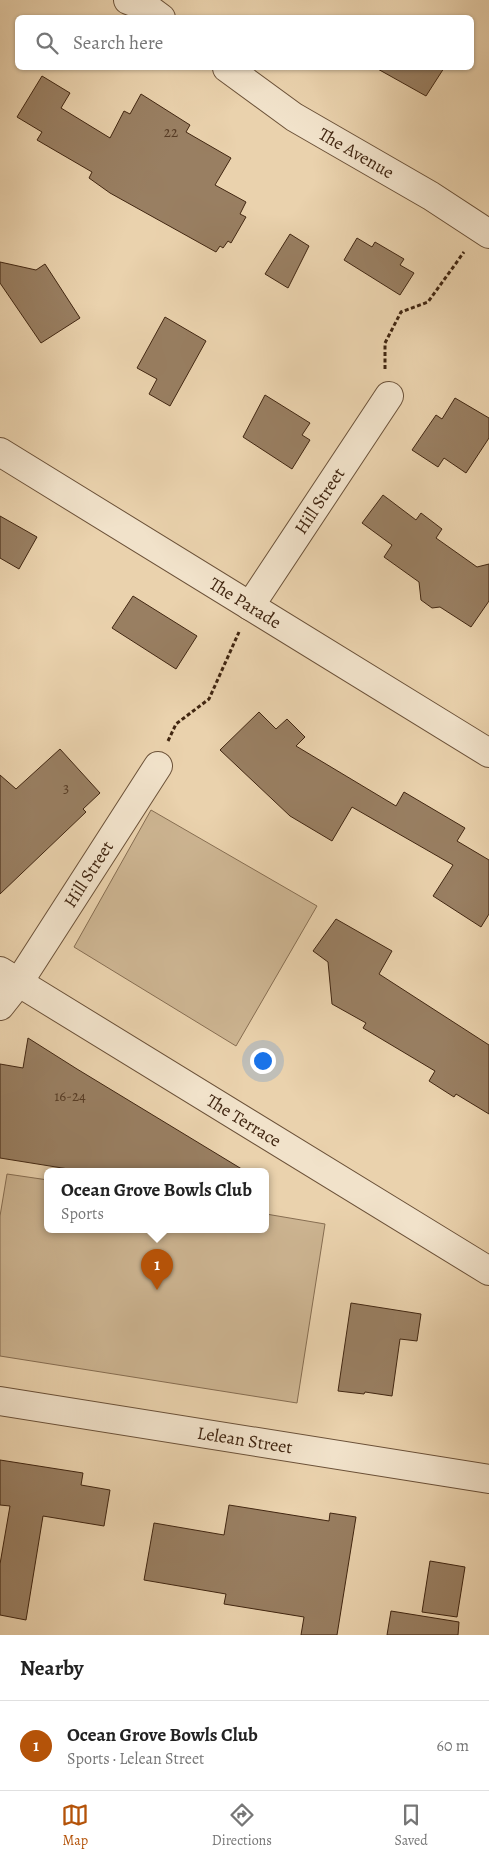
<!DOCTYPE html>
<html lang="en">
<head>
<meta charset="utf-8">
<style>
	body { margin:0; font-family:Alegreya,serif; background:#f2f2f2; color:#222 }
	.you { position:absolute; left:262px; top:1060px; width:18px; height:18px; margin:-12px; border:4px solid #fff; border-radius:50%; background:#1a73e8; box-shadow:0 0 0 8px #1a73e833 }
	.badge { display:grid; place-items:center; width:32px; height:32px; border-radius:50%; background:#b45309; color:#fff; font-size:16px; font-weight:700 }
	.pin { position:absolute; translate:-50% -41px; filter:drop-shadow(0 1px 2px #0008) }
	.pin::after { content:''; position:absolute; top:26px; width:18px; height:15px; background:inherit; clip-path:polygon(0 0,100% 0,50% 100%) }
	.popup { position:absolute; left:44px; top:1168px; width:225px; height:65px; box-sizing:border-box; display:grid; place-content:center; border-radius:8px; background:#fff; filter:drop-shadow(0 1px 4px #0005); font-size:16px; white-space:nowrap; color:#767676 }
	.popup b { font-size:19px; color:#222 }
	.popup::after { content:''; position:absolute; left:50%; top:100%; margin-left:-10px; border:10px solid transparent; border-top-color:#fff }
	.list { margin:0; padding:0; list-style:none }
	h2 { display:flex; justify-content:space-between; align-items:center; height:65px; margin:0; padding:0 20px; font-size:21px }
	h2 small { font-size:16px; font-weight:400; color:#767676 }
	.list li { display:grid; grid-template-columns:32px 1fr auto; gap:15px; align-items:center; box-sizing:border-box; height:90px; padding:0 20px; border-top:1px solid #e0e0e0 }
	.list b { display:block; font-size:19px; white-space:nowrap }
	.list p { margin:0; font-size:16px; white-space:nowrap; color:#767676 }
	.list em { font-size:16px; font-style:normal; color:#767676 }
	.icon { flex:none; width:28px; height:28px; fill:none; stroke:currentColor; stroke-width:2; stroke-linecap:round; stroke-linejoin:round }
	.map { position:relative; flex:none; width:489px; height:1635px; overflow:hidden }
	.search { position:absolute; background:#fff; box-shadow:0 1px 4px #0004; left:15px; right:15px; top:15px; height:55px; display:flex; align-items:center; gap:12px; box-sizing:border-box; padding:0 18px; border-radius:8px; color:#767676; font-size:19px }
	.sheet { height:155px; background:#fff }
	nav { display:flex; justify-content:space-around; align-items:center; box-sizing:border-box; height:70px; border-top:1px solid #e0e0e0; background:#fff; font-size:14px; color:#767676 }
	nav a { display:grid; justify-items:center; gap:2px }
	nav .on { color:#b45309 }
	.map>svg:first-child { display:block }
	.green { fill:#cdb592; stroke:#876e52 }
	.building { fill:#997f62; stroke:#412611 }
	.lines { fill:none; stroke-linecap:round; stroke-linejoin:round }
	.minor-casing { stroke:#6b5138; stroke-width:30 }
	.path { stroke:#412611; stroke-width:3; stroke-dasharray:4 2.5; stroke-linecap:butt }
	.minor { stroke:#f1e2ca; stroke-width:28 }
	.labels { text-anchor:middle; stroke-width:4; stroke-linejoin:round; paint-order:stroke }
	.number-label { font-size:15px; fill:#573c25 }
	.street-label { font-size:18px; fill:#412611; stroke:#f1e2ca }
</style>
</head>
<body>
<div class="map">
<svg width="489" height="1635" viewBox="0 0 489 1635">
	<rect width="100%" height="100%" fill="#ead2ad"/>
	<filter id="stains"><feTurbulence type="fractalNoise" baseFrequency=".004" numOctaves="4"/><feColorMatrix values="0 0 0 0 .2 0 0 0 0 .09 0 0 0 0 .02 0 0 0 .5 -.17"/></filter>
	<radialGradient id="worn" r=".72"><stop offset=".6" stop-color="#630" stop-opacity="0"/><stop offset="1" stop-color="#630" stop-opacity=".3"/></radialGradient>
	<!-- green -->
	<g class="green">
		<path d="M151,810L317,906L236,1046L74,947Z"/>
		<path d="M7,1174L48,1180V1229H266V1214L325,1224L297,1403L0,1356V1216Z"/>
	</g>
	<!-- building -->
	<g class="building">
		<path d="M376,68H444L426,96Z"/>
		<path d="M42,76L70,93L61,108L110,138L124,111L130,114L141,94L190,125L186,132L231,158L215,185L246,202L240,214L246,217L231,243L228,241L223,248L220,246L216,252L110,193L89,178L92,172L37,140L42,132L17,117Z"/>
		<path d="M290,234L309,246L288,288L265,274Z"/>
		<path d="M357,238L372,247L375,242L404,259L400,265L414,273L400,295L344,260Z"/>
		<path d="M0,262L36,270L45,264L80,318L41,343L0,283Z"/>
		<path d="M165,317L206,341L170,406L149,394L157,379L137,368Z"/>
		<path d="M265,395L310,423L302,435L310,440L292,469L243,437Z"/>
		<path d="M455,398L489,418V438L466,473L444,458L438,467L412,450L436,415L442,419Z"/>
		<path d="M383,495L416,520L421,513L442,529L436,538L477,567L489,564V601L471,627L440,607L432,608L421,600L419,582L384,557L392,545L362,523Z"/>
		<path d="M0,516L37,537L19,569L0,558Z"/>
		<path d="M133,596L197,636L176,669L112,628Z"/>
		<path d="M259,712L276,729L287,719L305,737L296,746L396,806L404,792L465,828L457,841L489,860V914L481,927L433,896L453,865L352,807L332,841L290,816L220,750Z"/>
		<path d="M60,749L100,793L83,809L86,812L0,894V775L16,789Z"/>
		<path d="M336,919L392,951L379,974L489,1045V1114L456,1094L454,1097L429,1081L435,1071L363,1028L366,1023L332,1004L328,962L313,951Z"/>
		<path d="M28,1038L77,1069L245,1171H81L0,1158V1064L23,1068Z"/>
		<path d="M351,1303L421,1314L417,1341L400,1339L392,1396L365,1392L364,1394L338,1391Z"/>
		<path d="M0,1460L83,1473L81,1485L110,1490L104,1526L43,1516L26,1620L0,1615V1564L10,1506L0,1505Z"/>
		<path d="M229,1505L329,1521L330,1513L356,1517L337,1635H301L304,1617L224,1604L226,1594L144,1580L154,1523L224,1535Z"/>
		<path d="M430,1561L465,1567L457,1617L422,1612Z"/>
		<path d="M391,1611L459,1622L458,1635H387Z"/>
	</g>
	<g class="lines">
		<!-- minor casing -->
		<g class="minor-casing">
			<g id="minor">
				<path d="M128,0L146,7L161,18"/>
				<path id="s1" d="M227,68L294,117L431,196L489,234"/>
				<path id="s2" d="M0,452L489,753"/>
				<path id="s3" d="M250,606L389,396"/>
				<path id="s4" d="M0,971L489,1271"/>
				<path id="s5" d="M0,1006L19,982L158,766"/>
				<path id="s6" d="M0,1401L489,1479"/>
			</g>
		</g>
		<!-- path -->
		<g class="path">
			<path d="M385,369V343L401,312L428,302L464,252"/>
			<path d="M168,741L176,724L209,699L239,632"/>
		</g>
		<!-- minor -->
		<use href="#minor" class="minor"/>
	</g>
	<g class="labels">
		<!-- number labels -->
		<g class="number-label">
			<text x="171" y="137">22</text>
			<text x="66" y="793">3</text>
			<text x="70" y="1101">16-24</text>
		</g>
		<!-- street labels -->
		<g class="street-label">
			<text dy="6" stroke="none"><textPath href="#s1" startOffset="155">The Avenue</textPath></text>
			<text dy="6" stroke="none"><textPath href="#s3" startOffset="126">Hill Street</textPath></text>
			<text dy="6" stroke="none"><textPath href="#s2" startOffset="288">The Parade</textPath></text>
			<text dy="6" stroke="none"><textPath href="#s5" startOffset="159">Hill Street</textPath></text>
			<text dy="6" stroke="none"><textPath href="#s4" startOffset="286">The Terrace</textPath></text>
			<text dy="6" stroke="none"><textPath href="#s6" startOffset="248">Lelean Street</textPath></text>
		</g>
	</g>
	<rect width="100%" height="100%" filter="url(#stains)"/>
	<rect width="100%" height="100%" fill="url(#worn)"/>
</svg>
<div class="you"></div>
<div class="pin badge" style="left:157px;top:1290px">1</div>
<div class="popup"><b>Ocean Grove Bowls Club</b>Sports</div>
<div class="search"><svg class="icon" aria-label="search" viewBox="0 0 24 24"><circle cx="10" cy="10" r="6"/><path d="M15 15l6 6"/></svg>Search here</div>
</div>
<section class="sheet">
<h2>Nearby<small></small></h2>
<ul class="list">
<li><span class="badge">1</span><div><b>Ocean Grove Bowls Club</b><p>Sports · Lelean Street</p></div><em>60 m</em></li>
</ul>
</section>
<nav>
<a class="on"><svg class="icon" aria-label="map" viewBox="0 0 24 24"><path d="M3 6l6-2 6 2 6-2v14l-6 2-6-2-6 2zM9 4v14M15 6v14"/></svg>Map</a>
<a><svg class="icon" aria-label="directions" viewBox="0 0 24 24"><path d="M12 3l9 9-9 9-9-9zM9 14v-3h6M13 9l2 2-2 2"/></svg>Directions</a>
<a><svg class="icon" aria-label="saved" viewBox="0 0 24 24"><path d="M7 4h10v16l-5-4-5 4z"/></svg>Saved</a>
</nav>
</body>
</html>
